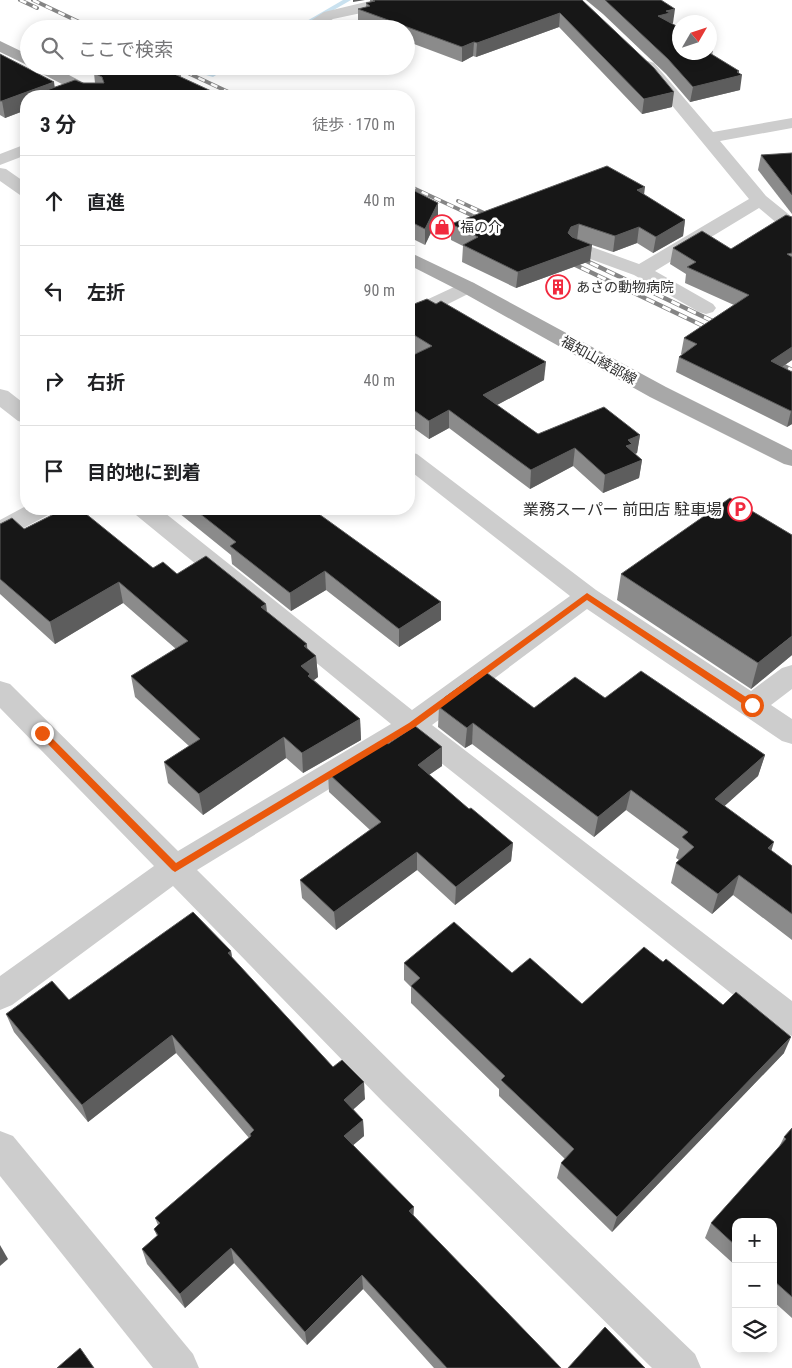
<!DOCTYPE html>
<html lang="ja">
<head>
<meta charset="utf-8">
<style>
	body { margin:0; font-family:"Roboto Condensed","Noto Sans JP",sans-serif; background:#f2f2f2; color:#202124 }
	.controls { position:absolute; right:15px; bottom:15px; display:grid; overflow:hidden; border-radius:10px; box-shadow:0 2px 12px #0003 }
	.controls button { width:45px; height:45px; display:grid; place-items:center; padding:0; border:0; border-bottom:1px solid #e0e0e0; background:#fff; color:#202124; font:25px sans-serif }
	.compass { position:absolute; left:672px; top:15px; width:45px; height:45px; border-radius:50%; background:#fff; box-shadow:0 2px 12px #0003; rotate:51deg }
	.stop { position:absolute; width:15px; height:15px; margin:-11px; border:4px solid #ea580c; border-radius:50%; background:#fff }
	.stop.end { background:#ea580c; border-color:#fff; box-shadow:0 1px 5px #0008 }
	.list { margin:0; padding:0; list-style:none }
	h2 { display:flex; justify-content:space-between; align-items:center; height:65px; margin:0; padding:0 20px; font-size:21px }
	h2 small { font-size:16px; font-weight:400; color:#757577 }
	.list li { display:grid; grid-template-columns:32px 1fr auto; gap:15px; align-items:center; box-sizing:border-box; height:90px; padding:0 20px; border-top:1px solid #e0e0e0 }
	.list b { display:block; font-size:19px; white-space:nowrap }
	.list em { font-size:16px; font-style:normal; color:#757577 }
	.icon { flex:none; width:28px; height:28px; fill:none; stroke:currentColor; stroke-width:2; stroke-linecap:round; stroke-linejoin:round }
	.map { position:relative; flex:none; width:792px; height:1368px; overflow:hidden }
	.search { position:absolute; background:#fff; box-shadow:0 2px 12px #0003; left:20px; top:20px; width:395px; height:55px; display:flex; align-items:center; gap:12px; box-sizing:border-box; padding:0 18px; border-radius:28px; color:#757577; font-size:19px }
	.panel { position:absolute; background:#fff; box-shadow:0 2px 12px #0003; left:20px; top:90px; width:395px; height:425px; border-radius:20px }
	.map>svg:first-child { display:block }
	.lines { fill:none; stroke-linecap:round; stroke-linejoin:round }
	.stream { fill:#c9e1ef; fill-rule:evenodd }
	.minor { fill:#cdcdcd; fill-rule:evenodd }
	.major { fill:#a8a8a8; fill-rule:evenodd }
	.rail-far1-casing { stroke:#858585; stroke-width:4 }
	.rail-casing { stroke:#858585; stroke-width:4.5 }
	.rail-far1 { stroke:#fff; stroke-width:2.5; stroke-dasharray:7; stroke-linecap:butt }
	.rail { stroke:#fff; stroke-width:3; stroke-dasharray:9; stroke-linecap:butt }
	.wall { fill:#8b8b8b }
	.shaded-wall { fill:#5d5d5d }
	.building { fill:#171717; stroke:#5d5d5d }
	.route { fill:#ea580c }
	.labels { text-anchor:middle; stroke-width:5; stroke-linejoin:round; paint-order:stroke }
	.far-poi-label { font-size:14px; fill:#303030; stroke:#fff; text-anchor:start }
	.far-street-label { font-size:14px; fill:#303030; stroke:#fff }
	.poi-label { font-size:16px; fill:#303030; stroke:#fff; text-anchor:end }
</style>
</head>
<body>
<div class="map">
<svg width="792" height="1368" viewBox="0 0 792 1368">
	<rect width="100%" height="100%" fill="#fff"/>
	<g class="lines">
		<!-- stream -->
		<g class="stream">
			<path d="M343,0H351L301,29H293Z"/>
			<path d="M221,66H230L213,77L206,75Z"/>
		</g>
		<!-- minor -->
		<g class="minor">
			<path d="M374,0H395L393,3L366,12L333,19L316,29H298L324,12Z"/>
			<path d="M648,61L654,63L713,132L792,118V128L720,141L766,196L792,217V232L785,230L759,208L655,271L713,304L716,308L713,312L706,314L699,312L634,275L571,252L568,248L571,244L578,242L639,264L749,199L642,69L640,66L642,63Z"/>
			<path d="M26,144V155L0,165V154Z"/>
			<path d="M0,168L6,169L26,183V196L20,195L0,181Z"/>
			<path d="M467,281L474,283L477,287L474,291L416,320L409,322V308Z"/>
			<path d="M0,389L8,391L26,405V423L18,421L0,407Z"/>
			<path d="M409,452L417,454L596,590L751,691L782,668L792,665V689L771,705L792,719V744L782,741L587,609L432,725L792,1001V1036L780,1032L411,739L197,870L407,1078L695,1354L701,1368H652L383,1102L173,886L12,1005L0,1010V976L154,866L0,708V681L10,684L178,851L391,724L136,515L133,509H160L412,710L570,596L409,470Z"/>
			<path d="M26,506V509H51L48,515L9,536L0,538V520Z"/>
			<path d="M0,1131L13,1136L193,1354L199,1368H153L0,1176Z"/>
		</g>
		<!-- major -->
		<g class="major">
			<path d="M0,41L29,55V66L0,52Z"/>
			<path d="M31,66H52L103,93L105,96H85L33,69Z"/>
			<path d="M409,252L474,283L666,387L792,450V466L784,464L650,397L460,291L409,265Z"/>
		</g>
		<!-- rail-far1 casing -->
		<g class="rail-far1-casing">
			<g id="rail-far1">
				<path d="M20,0L37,8"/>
				<path d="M33,0L94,29"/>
				<path d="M159,66L179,76"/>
				<path d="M173,66L237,96"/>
				<path d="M409,186L486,222"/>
				<path d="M458,201L495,218"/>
			</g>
		</g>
		<!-- rail casing -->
		<g class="rail-casing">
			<g id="rail">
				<path d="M574,255L723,326"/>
				<path d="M565,260L716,332"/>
				<path d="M772,360L792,370"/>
			</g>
		</g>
		<!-- rail-far1 -->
		<use href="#rail-far1" class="rail-far1"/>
		<!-- rail -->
		<use href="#rail" class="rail"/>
	</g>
	<!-- wall -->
	<g class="wall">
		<path d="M370,0H582L672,107L642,114L559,27L476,57L473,56L462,62L406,41V29H373L358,23V9L366,7V3L370,2Z"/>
		<path d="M586,0H661L673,23L672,24L713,51L712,55L739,71L740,90L690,102L666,74L603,14Z"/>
		<path d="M0,54L55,87L83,83H95L94,73L222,96H26V110L5,118L0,115Z"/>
		<path d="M792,153V214L758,170L761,155Z"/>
		<path d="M409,188L438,203V218L425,245L409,237Z"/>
		<path d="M644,195L685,220L683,236L653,253L637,243L613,252L592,245L590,261L516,288L462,262L463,246L451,240V224Z"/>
		<path d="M792,217V360L782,367L792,372V424L787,427L676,372L679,357L682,354H681L684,338L734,305L685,283L686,274L670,264L673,248L731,249Z"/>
		<path d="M409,306L544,380L497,405L538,434L640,435L637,453L635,454L642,460L639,478L603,493L573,466L530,489L449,428L429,439L415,429L410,432L409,431V357L416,354L409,350Z"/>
		<path d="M174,509H312L441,620L399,647L326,590L291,611L232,564L231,555Z"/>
		<path d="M0,524L24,529L153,568L177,574L266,604L267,612L307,649L316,656L318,677L314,680L360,719L361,740L303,773L286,758L203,815L168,783L164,762L189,746L135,697L131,676L176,649L123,603L55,644L0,594Z"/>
		<path d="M621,574L792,655L751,689L617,600Z"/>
		<path d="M444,698L534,708L605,698L765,755L758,776L724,806L772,851L792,866V940L733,895L712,914L671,883L676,863L679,860L676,858L679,849L626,810L594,837L472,744L465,748L438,727L439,707L444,703Z"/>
		<path d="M388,744L442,766L429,775L469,809L513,843L511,861L455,905L417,870L336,930L302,898L300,880L370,830L329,792L328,773Z"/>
		<path d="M231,951L232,958L333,1067L365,1099L353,1109L363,1120L364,1136L353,1145L413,1216L561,1368H434L363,1289L307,1345L234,1263L185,1308L147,1264L142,1249L157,1236L154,1229L158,1225L155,1218L249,1138L176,1053L88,1122L14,1032L6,1014L69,1000Z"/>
		<path d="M404,963L512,973L582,1004L784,1053L612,1232L557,1178L561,1163L565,1159L499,1096V1089L411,1003V987L404,980Z"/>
		<path d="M792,1128V1318L773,1301V1222H736V1266L705,1238L711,1223L778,1149L784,1137Z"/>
	</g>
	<!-- shaded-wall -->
	<g class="shaded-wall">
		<path d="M353,0H365L353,2Z"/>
		<path d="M675,9L673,23L668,24L658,16L666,11Z"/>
		<path d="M560,13L559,27L476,57L477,43Z"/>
		<path d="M474,42L473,56L462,62V47Z"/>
		<path d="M739,71L738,76L742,75L740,90L690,102L693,87Z"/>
		<path d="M54,82L56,96L33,95L34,96H26V110L5,118L2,101Z"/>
		<path d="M674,92L672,107L642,114L644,99Z"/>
		<path d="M645,187L643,203L637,190Z"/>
		<path d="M438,203V218L425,245V229Z"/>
		<path d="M685,220L683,236L653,253L656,237Z"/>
		<path d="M579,224L577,240L570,243L568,233L571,227Z"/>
		<path d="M639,227L637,243L613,252L615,236Z"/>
		<path d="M592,245L590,261L516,288L518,272Z"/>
		<path d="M792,347V360L767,377L771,361Z"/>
		<path d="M546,362L544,380L482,413L483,395Z"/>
		<path d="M449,410V428L429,439V421Z"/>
		<path d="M415,411V429L410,432V414Z"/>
		<path d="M791,411H792V424L787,427Z"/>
		<path d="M640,435L637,453L630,456L624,464L628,440Z"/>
		<path d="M575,448L573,466L530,489L531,470Z"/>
		<path d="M642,460L639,478L603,493L605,475Z"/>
		<path d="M325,571L326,590L291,611L290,593Z"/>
		<path d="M119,582L123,603L55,644L50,622Z"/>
		<path d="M441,602V620L399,647V629Z"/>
		<path d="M266,604L268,625L261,607Z"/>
		<path d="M792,636V655L751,689L758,663Z"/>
		<path d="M307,644L308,662L316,656L318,677L311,682L301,666L304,646Z"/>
		<path d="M360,719L361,740L303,773L302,753Z"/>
		<path d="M473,723L472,744L465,748L467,728Z"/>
		<path d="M284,737L286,758L203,815L199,794Z"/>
		<path d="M442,747V766L417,783L418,765Z"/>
		<path d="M765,755L758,776L709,820L715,799Z"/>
		<path d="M631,790L626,810L594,837L598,817Z"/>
		<path d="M774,842L768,862V848Z"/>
		<path d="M513,843L511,861L455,905L456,887Z"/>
		<path d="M417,852V870L336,930L334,912Z"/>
		<path d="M739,875L733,895L712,914L718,894Z"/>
		<path d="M231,951L234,969L228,953Z"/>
		<path d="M172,1035L176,1053L88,1122L82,1105Z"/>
		<path d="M791,1037L784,1053L612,1232L617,1217Z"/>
		<path d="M364,1082L365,1099L345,1117L344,1100Z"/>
		<path d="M363,1120L364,1136L345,1152L344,1136Z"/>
		<path d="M414,1207L413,1223L409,1211Z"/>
		<path d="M0,1245L8,1259L0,1266Z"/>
		<path d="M231,1248L234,1263L185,1308L180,1294Z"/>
		<path d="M362,1275L363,1289L307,1345L305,1332Z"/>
	</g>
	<!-- building -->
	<g class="building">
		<path d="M373,0H582L654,68L674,92L644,99L560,13L477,43L474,42L462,47L358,9L370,6L366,3L375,1Z"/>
		<path d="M605,0H661L675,9L666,11L670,13L658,16L680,28V52H708L739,71L737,72L742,75L693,87L668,59Z"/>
		<path d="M0,54L54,82L2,101H0Z"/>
		<path d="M110,66H157L222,96H35L33,95L75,80L83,83H104L102,77L94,73Z"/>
		<path d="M792,153V195L761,155Z"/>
		<path d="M607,166L645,187L637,190L685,220L656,237L639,227L615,236L579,224L571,227L568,233L572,237L592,245L518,272L463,245L478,237L451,224Z"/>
		<path d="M409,188L438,203L425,229L409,221Z"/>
		<path d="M786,215L792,217V253L787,254L792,257V347L771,361L792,372V411H791L679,357L697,344L684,338L749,295L687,267L696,262L673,248L702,231L731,249Z"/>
		<path d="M427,299L436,304L441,301L546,362L483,395L538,434L604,407L640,435L628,440L632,444L626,446L642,460L605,475L575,448L531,470L449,410L429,421L415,411L410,414L409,413V357L432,346L409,332V306Z"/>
		<path d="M730,498L792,535V636L758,663L621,574Z"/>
		<path d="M64,509H80L153,568L163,562L177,574L206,556L266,604L261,607L307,644L304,646L316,656L301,666L310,674L308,676L360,719L302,753L284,737L199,794L164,762L200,739L131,676L188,641L119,582L50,622L0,579V524L12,518L24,529Z"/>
		<path d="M194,509H312L441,602L399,629L325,571L290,593L230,546L236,542Z"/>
		<path d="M483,670L534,708L575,677L605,698L641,671L765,755L715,799L774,842L768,848L792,866V914L739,875L718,894L676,863L694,847L682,837L688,832L631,790L598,817L473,723L467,728L439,707L448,701L444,698Z"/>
		<path d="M415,726L442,747L418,765L469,809L471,808L513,843L456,887L417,852L334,912L300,880L381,822L328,773L383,740L388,744Z"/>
		<path d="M193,912L231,951L228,953L333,1067L342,1060L364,1082L344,1100L363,1120L344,1136L414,1207L409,1211L561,1368H447L362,1275L305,1332L231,1248L180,1294L142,1249L158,1235L154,1229L160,1223L155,1218L251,1136L250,1134L254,1130L172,1035L82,1105L6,1014L52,981L69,1000Z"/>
		<path d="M454,922L512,973L530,958L582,1004L644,947L663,962L666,959L723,1005L736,992L791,1037L617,1217L561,1163L574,1149L501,1080L505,1076L411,986L420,978L404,963Z"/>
		<path d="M792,1128V1297L773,1280V1222H736V1246L711,1223L786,1139L784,1137Z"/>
		<path d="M605,1327L645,1368H568Z"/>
		<path d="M80,1348L94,1368H57Z"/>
	</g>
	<!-- route -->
	<path class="route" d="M587,593L755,703V708H749L587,600L415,727L175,872L172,870L37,733L42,729L44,730L176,863L409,723Z"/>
	<!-- icons -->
	<defs>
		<g id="shop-ring" transform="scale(1.25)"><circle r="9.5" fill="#fff" stroke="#f1293e" stroke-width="1.5"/><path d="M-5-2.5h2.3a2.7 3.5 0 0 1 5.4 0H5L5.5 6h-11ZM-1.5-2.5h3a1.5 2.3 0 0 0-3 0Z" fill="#f1293e"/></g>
		<g id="building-ring" transform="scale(1.25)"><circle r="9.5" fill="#fff" stroke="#f1293e" stroke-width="1.5"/><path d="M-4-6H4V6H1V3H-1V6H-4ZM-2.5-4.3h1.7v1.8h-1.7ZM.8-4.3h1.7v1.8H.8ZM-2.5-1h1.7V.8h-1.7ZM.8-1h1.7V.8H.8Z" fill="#f1293e"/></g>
		<g id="parking-ring" transform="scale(1.25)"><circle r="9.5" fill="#fff" stroke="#f1293e" stroke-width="1.5"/><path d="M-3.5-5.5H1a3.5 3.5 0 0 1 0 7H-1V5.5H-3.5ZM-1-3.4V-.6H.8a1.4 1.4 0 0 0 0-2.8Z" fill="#f1293e"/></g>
	</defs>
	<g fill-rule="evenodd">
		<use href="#shop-ring" x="442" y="227"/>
		<use href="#building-ring" x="558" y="287"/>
		<use href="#parking-ring" x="740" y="509"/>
	</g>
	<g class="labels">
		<!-- far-poi labels -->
		<g class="far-poi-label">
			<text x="460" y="232">福の介</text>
			<text x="576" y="292">あさの動物病院</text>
		</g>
		<!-- far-street labels -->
		<g class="far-street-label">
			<text transform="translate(599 360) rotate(29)" y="5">福知山綾部線</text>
		</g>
		<!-- poi labels -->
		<g class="poi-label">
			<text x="722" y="515">業務スーパー 前田店 駐車場</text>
		</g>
	</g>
</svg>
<div class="controls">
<button>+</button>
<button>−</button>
<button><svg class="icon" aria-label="layers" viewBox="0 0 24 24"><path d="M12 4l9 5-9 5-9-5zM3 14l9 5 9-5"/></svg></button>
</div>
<svg class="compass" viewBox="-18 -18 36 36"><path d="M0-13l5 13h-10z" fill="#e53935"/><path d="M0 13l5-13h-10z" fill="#757577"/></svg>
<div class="stop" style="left:752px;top:705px"></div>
<div class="stop end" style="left:42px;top:733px"></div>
<div class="search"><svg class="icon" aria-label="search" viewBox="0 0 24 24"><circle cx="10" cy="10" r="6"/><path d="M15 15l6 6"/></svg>ここで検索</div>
<section class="panel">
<h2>3 分<small>徒歩 · 170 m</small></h2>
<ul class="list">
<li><svg class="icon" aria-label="ahead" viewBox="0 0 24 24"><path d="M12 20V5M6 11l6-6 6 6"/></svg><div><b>直進</b></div><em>40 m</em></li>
<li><svg class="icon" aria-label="left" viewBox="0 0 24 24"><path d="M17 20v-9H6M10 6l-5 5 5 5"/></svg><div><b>左折</b></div><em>90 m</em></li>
<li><svg class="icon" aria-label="right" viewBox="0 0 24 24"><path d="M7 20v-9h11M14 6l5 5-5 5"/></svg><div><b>右折</b></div><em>40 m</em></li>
<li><svg class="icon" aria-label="arrive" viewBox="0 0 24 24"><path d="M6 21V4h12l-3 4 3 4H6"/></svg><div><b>目的地に到着</b></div></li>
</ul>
</section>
</div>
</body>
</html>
